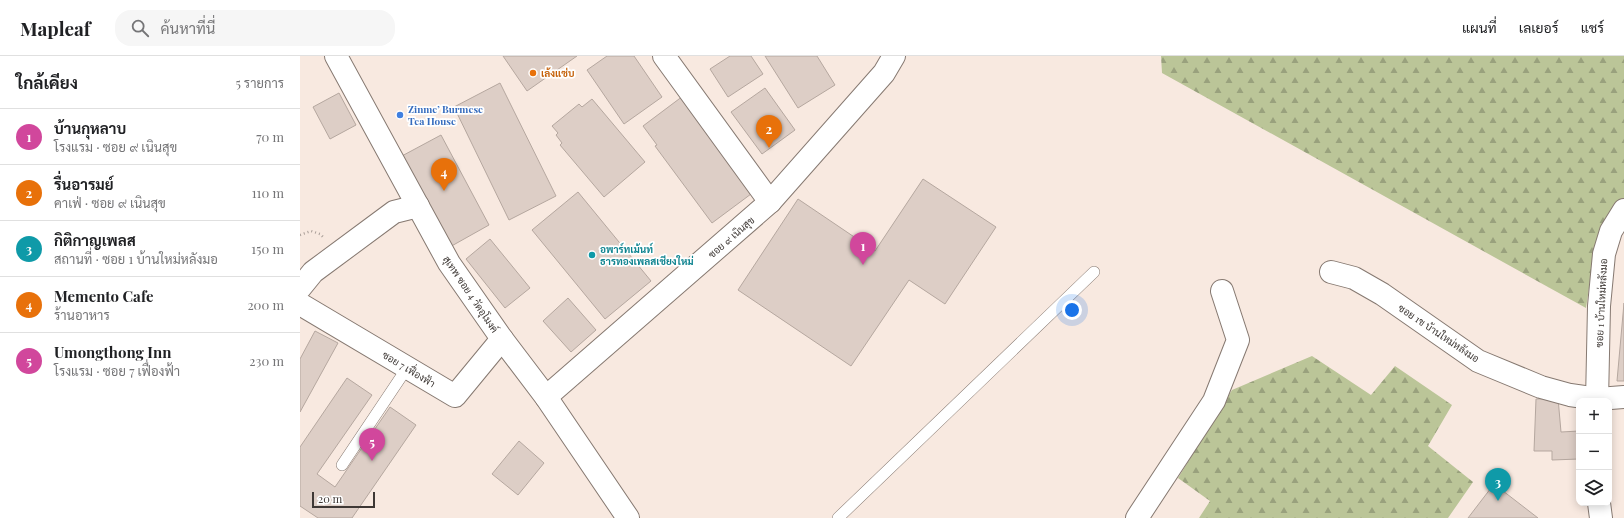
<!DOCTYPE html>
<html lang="th">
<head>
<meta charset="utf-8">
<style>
	body { margin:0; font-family:"Playfair Display",Sarabun,serif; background:#f6f6f6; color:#202124 }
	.controls { position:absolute; right:12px; bottom:12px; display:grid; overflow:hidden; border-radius:8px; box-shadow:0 2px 10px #0003 }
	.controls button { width:36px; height:36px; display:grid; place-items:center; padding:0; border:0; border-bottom:1px solid #e0e0e0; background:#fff; color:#202124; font:20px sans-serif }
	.scale { position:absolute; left:12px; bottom:10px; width:63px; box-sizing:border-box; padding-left:4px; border:2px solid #3e3835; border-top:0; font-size:11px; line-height:14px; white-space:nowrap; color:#3e3835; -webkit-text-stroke:3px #fff; paint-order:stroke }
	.you { position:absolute; left:772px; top:254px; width:14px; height:14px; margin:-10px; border:3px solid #fff; border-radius:50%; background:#1a73e8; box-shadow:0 0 0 6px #1a73e833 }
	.badge { display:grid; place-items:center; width:26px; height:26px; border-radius:50%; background:#db2777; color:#fff; font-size:13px; font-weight:700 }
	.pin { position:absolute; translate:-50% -33px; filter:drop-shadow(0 1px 2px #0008) }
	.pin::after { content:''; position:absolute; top:21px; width:14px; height:12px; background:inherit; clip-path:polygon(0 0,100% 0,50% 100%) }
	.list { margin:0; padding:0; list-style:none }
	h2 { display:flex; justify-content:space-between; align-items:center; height:52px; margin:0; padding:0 16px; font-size:17px }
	h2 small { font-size:13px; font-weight:400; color:#757577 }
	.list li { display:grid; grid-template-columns:26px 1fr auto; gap:12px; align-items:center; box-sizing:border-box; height:56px; padding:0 16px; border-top:1px solid #e0e0e0 }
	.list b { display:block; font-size:15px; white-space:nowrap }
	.list p { margin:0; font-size:13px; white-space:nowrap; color:#757577 }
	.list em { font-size:13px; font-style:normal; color:#757577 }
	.icon { flex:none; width:22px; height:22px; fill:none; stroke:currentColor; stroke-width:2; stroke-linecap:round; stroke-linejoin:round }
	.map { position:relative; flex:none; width:1324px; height:462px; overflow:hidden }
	header { display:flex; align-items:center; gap:24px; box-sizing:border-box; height:56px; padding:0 20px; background:#fff; border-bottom:1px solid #e0e0e0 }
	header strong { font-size:19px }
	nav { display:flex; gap:22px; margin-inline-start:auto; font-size:14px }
	.search { width:280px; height:36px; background:#f6f6f6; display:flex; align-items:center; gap:10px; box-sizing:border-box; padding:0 14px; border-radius:16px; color:#757577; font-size:15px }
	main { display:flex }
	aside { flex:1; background:#fff }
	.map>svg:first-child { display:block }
	.forest { fill:url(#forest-firs) }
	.building { fill:#ddcec6; stroke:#b5a79f }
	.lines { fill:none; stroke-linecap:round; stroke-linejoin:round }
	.lane-casing { stroke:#867971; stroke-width:12 }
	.street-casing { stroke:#867971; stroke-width:24 }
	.path { stroke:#a99e98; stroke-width:2.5; stroke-dasharray:1 3; stroke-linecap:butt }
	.lane { stroke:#fff; stroke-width:11 }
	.street { stroke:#fff; stroke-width:22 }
	.food-dot { fill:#e8710a; stroke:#fff; stroke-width:1.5 }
	.shop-dot { fill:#3f7fe0; stroke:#fff; stroke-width:1.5 }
	.culture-dot { fill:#0f9aa8; stroke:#fff; stroke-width:1.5 }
	.labels { text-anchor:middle; stroke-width:3.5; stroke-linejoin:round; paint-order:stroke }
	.food-label { font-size:10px; font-weight:bold; fill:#c56008; stroke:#fff; text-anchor:start }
	.shop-label { font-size:10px; font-weight:bold; fill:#366cbe; stroke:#fff; text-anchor:start }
	.street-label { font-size:10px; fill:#3e3835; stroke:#fff }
	.culture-label { font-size:10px; font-weight:bold; fill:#0d838f; stroke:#fff; text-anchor:start }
</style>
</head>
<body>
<header>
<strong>Mapleaf</strong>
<div class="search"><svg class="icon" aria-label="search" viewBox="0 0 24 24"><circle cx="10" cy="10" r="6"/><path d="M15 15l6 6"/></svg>ค้นหาที่นี่</div>
<nav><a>แผนที่</a><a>เลเยอร์</a><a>แชร์</a></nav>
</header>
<main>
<aside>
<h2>ใกล้เคียง<small>5 รายการ</small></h2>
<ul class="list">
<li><span class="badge" style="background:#d1479c">1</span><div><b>บ้านกุหลาบ</b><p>โรงแรม · ซอย ๙ เนินสุข</p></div><em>70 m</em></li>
<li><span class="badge" style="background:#e8710a">2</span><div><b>รื่นอารมย์</b><p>คาเฟ่ · ซอย ๙ เนินสุข</p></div><em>110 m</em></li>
<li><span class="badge" style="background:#0f9aa8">3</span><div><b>กิติกาญเพลส</b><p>สถานที่ · ซอย 1 บ้านใหม่หลังมอ</p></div><em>150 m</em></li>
<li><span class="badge" style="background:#e8710a">4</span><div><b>Memento Cafe</b><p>ร้านอาหาร</p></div><em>200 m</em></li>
<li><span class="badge" style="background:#d1479c">5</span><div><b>Umongthong Inn</b><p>โรงแรม · ซอย 7 เฟื่องฟ้า</p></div><em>230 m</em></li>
</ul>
</aside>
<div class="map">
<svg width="1324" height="462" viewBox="0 0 1324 462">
	<defs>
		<pattern id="forest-firs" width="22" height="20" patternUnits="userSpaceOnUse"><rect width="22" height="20" fill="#bbc598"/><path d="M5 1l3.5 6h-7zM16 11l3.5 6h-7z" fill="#99a17d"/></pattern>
	</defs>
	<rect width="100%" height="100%" fill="#f8e9e0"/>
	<!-- forest -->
	<g class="forest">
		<path d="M861,0H1324V142L1296,186L1286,252L862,17Z"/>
		<path d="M1012,300L1071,339L1095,310L1152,349L1128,390L1173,426L1148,462H899L910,445L878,422L932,334Z"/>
	</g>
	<!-- building -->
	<g class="building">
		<path d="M203,0H277L227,35Z"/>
		<path d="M307,0H334L362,41L324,68L287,14Z"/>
		<path d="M430,0H451L463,18L428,41L410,13Z"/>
		<path d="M465,0H517L535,29L498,52Z"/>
		<path d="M200,27L256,140L209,164L154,51Z"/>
		<path d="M465,32L495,74L462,98L431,56Z"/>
		<path d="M39,37L56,69L30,83L13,51Z"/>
		<path d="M383,40L451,138L412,167L355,90L357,89L343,70Z"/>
		<path d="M292,43L345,106L304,141L260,89L262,87L256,79L258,77L252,70L279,48L282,51Z"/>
		<path d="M141,79L189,169L148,192L100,101Z"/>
		<path d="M623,123L696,171L645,248L609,224L551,310L438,234L498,143L575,195Z"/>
		<path d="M278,136L351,225L305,263L232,174Z"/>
		<path d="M190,183L230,232L205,252L166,203Z"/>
		<path d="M268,242L296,274L271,296L243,265Z"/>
		<path d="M1324,247V325H1317Z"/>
		<path d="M15,275L38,287L0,356V303Z"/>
		<path d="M47,322L72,339L17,418L35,431L90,351L116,369L52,462H18L0,450V391Z"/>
		<path d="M1258,342L1261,376L1279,375V403L1252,404V395H1234L1236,343Z"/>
		<path d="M219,385L244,407L218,439L192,418Z"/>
		<path d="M1194,428L1238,462H1168Z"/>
	</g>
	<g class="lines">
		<!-- lane casing -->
		<g class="lane-casing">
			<g id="lane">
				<path d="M42,409L107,312"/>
				<path d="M538,462L794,216"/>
			</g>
		</g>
		<!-- street casing -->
		<g class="street-casing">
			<g id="street">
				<path d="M36,0L149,207L202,283L246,341L328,462"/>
				<path d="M364,0L470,146"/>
				<path d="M1031,216L1054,222L1082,238L1178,305L1241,331L1270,339L1298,343L1324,341"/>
				<path d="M0,232L13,216L94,156L118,150"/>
				<path d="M0,248L155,340L202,283"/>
				<path d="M246,341L470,146L584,17L594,0"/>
				<path d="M1297,345L1299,250L1304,198L1311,175L1324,154"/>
				<path d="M1299,447L1301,462"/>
				<path d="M837,462L914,345L938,284L922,235"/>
			</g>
		</g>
		<!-- path -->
		<path class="path" d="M0,179L11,175L20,178L24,182"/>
		<!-- lane -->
		<use href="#lane" class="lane"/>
		<!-- street -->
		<use href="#street" class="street"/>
	</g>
	<!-- markers -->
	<circle class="food-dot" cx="233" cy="17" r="4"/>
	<circle class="shop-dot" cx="100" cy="59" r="4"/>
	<circle class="culture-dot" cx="292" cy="199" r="4"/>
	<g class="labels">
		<!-- food labels -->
		<g class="food-label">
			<text x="241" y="21">เล้งแซ่บ</text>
		</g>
		<!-- shop labels -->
		<g class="shop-label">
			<text x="108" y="57">Zinme’ Burmese<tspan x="108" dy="12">Tea House</tspan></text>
		</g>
		<!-- street labels -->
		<g class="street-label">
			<text transform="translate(431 181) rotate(-41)" y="4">ซอย ๙ เนินสุข</text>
			<text transform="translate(171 238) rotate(56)" y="4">สุเทพ ซอย 4 วัดอุโมงค์</text>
			<text transform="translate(1301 247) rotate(-87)" y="4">ซอย 1 บ้านใหม่หลังมอ</text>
			<text transform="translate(1139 277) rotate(34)" y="4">ซอย 1ข บ้านใหม่หลังมอ</text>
			<text transform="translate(109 313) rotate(31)" y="4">ซอย 7 เฟื่องฟ้า</text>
		</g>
		<!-- culture labels -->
		<g class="culture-label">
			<text x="300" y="197">อพาร์ทเม้นท์<tspan x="300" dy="12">ธารทองเพลสเชียงใหม่</tspan></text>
		</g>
	</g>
</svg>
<div class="controls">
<button>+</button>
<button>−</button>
<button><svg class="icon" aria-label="layers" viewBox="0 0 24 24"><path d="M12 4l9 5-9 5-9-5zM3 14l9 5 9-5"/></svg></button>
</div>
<div class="scale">20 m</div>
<div class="you"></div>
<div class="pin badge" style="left:563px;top:209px;background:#d1479c">1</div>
<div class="pin badge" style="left:469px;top:92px;background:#e8710a">2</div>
<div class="pin badge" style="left:1198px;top:445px;background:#0f9aa8">3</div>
<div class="pin badge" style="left:144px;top:135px;background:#e8710a">4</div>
<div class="pin badge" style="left:72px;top:405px;background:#d1479c">5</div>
</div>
</main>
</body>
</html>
